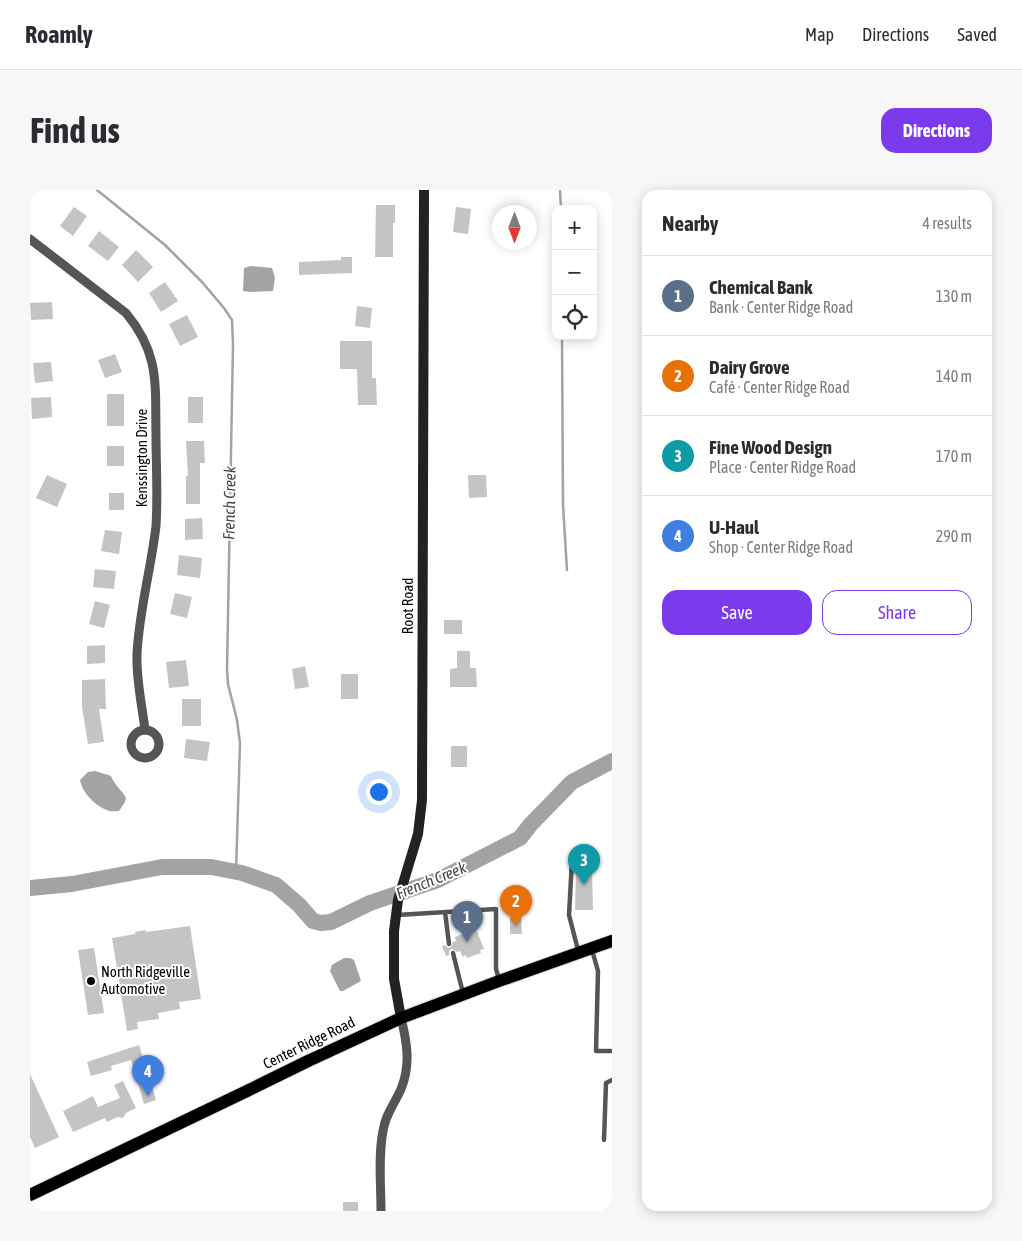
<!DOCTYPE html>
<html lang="en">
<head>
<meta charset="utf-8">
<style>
	body { margin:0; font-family:"Asap Condensed",sans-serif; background:#f7f7f7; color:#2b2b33 }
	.controls { position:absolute; right:15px; top:15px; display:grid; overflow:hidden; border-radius:10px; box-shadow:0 2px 12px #0003 }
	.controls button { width:45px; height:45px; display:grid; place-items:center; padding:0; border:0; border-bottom:1px solid #e1e1e2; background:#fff; color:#2b2b33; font:25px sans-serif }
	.compass { position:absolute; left:462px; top:15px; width:45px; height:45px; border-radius:50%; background:#fff; box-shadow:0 2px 12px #0003; rotate:180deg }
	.you { position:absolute; left:348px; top:601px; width:18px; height:18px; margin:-12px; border:4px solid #fff; border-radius:50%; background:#1a73e8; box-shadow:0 0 0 8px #1a73e833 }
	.badge { display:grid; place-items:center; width:32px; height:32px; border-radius:50%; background:#7c3aed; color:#fff; font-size:16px; font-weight:700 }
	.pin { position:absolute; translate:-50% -41px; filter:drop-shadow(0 1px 2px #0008) }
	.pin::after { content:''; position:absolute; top:26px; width:18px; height:15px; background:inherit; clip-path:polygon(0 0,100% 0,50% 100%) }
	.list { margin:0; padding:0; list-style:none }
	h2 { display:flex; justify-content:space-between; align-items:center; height:65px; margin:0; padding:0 20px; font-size:21px }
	h2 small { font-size:16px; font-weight:400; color:#7c7c81 }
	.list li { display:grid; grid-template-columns:32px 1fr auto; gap:15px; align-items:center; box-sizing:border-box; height:80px; padding:0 20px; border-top:1px solid #e1e1e2 }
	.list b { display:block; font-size:19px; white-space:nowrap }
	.list p { margin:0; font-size:16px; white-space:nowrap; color:#7c7c81 }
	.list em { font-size:16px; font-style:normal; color:#7c7c81 }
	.actions { display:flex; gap:10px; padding:15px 20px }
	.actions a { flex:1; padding:11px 0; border:1px solid #7c3aed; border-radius:15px; text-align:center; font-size:18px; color:#7c3aed }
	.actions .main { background:#7c3aed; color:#fff }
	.icon { flex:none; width:28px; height:28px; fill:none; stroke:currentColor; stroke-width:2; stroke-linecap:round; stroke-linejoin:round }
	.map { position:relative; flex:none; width:582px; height:1021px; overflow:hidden; border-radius:15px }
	header { display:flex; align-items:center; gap:30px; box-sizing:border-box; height:70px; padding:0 25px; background:#fff; border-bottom:1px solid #e1e1e2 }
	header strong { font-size:24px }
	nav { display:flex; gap:28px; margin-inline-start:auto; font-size:18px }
	.intro { display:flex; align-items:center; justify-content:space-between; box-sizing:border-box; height:120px; padding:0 30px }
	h1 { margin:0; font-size:35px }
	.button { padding:12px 22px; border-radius:15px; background:#7c3aed; color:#fff; font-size:18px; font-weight:700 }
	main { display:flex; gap:30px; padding:0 30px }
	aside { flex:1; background:#fff; border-radius:15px; box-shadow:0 2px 12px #0003 }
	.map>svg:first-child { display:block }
	.water { fill:#a3a3a3 }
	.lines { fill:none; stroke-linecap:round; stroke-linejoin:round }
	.stream { stroke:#a3a3a3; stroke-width:2.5 }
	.river { stroke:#a3a3a3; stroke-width:16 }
	.building { fill:#c4c4c4 }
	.primary-casing { stroke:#dbdbdb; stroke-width:14 }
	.lane { stroke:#555; stroke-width:4.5 }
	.street { stroke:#555; stroke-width:9 }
	.secondary { stroke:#222; stroke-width:10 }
	.primary { stroke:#000; stroke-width:12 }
	.poi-dot { fill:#000; stroke:#fff; stroke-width:2 }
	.labels { text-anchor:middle; stroke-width:4; stroke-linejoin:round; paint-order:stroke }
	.street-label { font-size:15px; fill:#000; stroke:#fff }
	.poi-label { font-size:15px; fill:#000; stroke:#fff; text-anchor:start }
	.water-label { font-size:16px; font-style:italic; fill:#444; stroke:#fff }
</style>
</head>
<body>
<header>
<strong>Roamly</strong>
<nav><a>Map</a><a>Directions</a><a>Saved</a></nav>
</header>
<div class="intro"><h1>Find us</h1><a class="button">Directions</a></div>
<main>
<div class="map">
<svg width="582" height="1021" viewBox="0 0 582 1021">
	<rect width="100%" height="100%" fill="#fff"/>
	<!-- water -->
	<g class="water">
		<path d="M221,76L242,78L245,88L243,101L220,102L213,101L214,78Z"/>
		<path d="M65,581L81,586C85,596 92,600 96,608L95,612L89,621C85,621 80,622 77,620C65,616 52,602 50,590L58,582Z"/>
		<path d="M314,768H320L324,770L331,791L313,801H310L300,781L302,775Z"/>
	</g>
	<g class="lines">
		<!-- stream -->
		<g class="stream">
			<path d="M67,0L135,55L172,92L194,118L202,130L203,154L197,480L198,494L207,530L210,553L206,682"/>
			<path d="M530,0L531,19"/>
			<path d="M532,146L533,315L537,380"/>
		</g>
		<!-- river -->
		<path class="river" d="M0,698L42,694L132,677H181L212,683L246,695L269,715L283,731L291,733L301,732L340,713L408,690L490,648L501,634L542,592L582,571"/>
	</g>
	<!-- building -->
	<g class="building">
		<path d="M346,15H365V33H363V67H345Z"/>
		<path d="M44,17L57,26L43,46L30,36Z"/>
		<path d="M426,17L441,19L438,44L423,42Z"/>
		<path d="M69,41L89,57L78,71L58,56Z"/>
		<path d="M106,60L123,77L108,92L92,75Z"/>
		<path d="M311,67H322V83L269,85V72L311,70Z"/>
		<path d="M135,92L148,111L131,122L119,103Z"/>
		<path d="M22,112L23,129L1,130L0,113Z"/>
		<path d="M327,116L342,118L340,138L325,136Z"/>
		<path d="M157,125L168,147L150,156L139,134Z"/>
		<path d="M310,151H342V188H346L347,215H328L327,179H310Z"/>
		<path d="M85,164L92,182L75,188L68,170Z"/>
		<path d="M21,172L23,191L5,193L3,173Z"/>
		<rect x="77" y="204" width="17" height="32"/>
		<path d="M21,207L22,227L2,229L1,208Z"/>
		<rect x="158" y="207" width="15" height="26"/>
		<path d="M156,251H174L175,273H170V314H156V286H158Z"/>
		<rect x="77" y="256" width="17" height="20"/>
		<path d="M17,285L37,294L27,317L6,308Z"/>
		<path d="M438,285H456L457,307L439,308Z"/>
		<rect x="79" y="303" width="15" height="17"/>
		<path d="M172,328L173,349L155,350V329Z"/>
		<path d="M75,340L92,342L89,364L71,361Z"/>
		<path d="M149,365L172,368L170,388L147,385Z"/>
		<path d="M65,379L86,381L84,399L63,397Z"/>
		<path d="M145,403L162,407L157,428L140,424Z"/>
		<path d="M65,411L80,415L74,438L59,434Z"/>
		<rect x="414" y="430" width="18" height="14"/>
		<path d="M75,455V473L57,474V456Z"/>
		<path d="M427,461H440V478H446L447,497H420V479L427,478Z"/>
		<path d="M156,470L159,496L139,498L136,472Z"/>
		<path d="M275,476L279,497L265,499L262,479Z"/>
		<rect x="311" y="484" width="17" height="25"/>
		<path d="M75,489L76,519H69L74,552L58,554L52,517V490Z"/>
		<rect x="152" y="509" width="19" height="27"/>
		<path d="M156,549L180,552L177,571L154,568Z"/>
		<rect x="421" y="556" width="16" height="21"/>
		<path d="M546,679H562L563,720H545Z"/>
		<path d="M491,727L492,744H480V728Z"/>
		<path d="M160,736L171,809L149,812L150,819L128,823L129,829L107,832L108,839L97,841L82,748L105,744V742L115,740L116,742Z"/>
		<path d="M446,739L454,759L450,760L451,763L437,768L436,765L433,767L430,761L427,762L422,759L419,761V765L416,766L412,756L415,755L418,758L421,757L423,752L426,751L425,747Z"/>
		<path d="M64,758L74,823L58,825L48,760Z"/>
		<path d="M109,855L126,910L114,914L101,870L81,876L82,880L61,886L57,872Z"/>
		<path d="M0,884L29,947L5,958L0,947Z"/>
		<path d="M93,891L106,918L96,923L93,928L87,927L77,932L75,928L43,942L33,921L63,906L68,917L90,908L84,895Z"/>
		<rect x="313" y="1012" width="15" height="9"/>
	</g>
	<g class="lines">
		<!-- primary casing -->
		<g class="primary-casing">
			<path id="primary" d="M0,1005L217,901L278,871L371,828L469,791L582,751"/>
		</g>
		<!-- lane -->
		<g class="lane">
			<path d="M542,670L539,725L548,760"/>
			<path d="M415,722L419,754"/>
			<path d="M367,725L466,719V779L469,789"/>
			<path d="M562,760L568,781L566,861H581"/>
			<path d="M423,763L433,803"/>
			<path d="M574,950L576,893L582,890"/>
		</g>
		<!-- street -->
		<g class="street">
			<path d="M0,49L96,123C130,164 125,194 126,244C126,274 128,306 126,336C121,379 109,421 107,464C106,489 112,515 115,540"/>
			<circle cx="115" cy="554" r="14"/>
			<path d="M351,1021C351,995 348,966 353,941C355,925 365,913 371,899C381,875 377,852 371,828"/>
		</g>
		<!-- secondary -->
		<path class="secondary" d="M371,828L364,789V741L368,710L388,644L392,610L394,0"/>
		<!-- primary -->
		<use href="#primary" class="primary"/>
	</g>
	<!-- markers -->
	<circle class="poi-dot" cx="61" cy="791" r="5"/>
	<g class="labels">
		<!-- street labels -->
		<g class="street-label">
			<text transform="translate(112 268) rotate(-90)" y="5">Kenssington Drive</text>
			<text transform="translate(378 416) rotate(-90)" y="5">Root Road</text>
			<text transform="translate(279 853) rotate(-26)" y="5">Center Ridge Road</text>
		</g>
		<!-- poi labels -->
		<g class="poi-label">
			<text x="71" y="787">North Ridgeville<tspan x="71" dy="17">Automotive</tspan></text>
		</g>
		<!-- water labels -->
		<g class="water-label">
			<text transform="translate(199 313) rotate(-89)" y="6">French Creek</text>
			<text transform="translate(401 690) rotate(-22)" y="6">French Creek</text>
		</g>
	</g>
</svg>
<div class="controls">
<button>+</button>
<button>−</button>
<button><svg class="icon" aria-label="locate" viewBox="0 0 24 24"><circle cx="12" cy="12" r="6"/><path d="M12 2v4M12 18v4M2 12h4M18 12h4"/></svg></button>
</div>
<svg class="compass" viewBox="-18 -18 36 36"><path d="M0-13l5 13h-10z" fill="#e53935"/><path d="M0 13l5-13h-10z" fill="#7c7c81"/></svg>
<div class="you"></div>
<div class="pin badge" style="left:437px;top:752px;background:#5c6f8a">1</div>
<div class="pin badge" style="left:486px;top:736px;background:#e8710a">2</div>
<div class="pin badge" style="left:554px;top:695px;background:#0f9aa8">3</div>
<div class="pin badge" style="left:118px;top:906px;background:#3f7fe0">4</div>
</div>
<aside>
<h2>Nearby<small>4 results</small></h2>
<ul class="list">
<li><span class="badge" style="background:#5c6f8a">1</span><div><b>Chemical Bank</b><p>Bank · Center Ridge Road</p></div><em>130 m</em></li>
<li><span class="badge" style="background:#e8710a">2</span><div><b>Dairy Grove</b><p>Café · Center Ridge Road</p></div><em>140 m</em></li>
<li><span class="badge" style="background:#0f9aa8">3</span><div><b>Fine Wood Design</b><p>Place · Center Ridge Road</p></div><em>170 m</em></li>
<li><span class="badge" style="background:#3f7fe0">4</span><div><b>U-Haul</b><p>Shop · Center Ridge Road</p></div><em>290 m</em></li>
</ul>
<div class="actions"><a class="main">Save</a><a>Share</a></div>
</aside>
</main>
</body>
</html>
